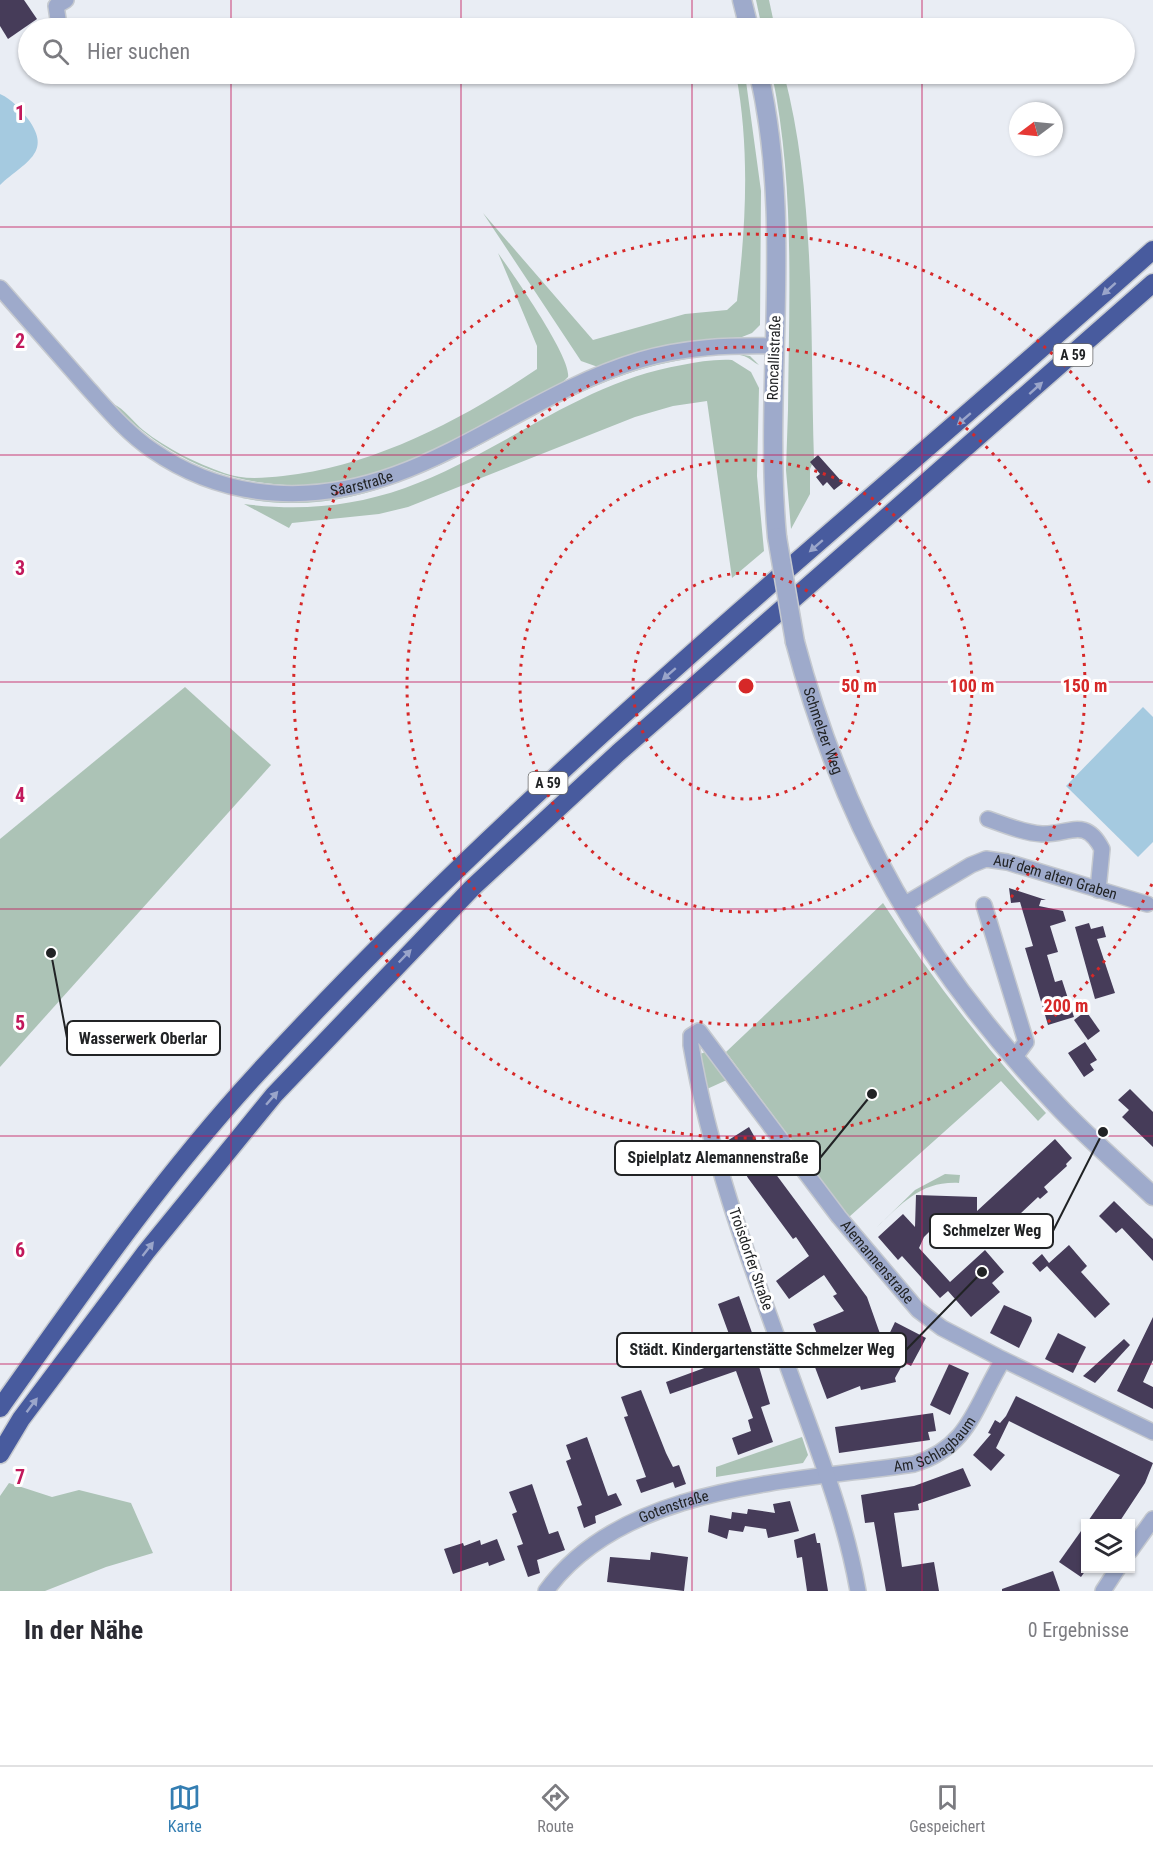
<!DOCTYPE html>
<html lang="de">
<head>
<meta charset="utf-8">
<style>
	body { margin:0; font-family:"Roboto Condensed",sans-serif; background:#f2f2f3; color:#2b2b33 }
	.controls { position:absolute; right:18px; bottom:18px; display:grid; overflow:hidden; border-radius:0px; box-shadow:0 2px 4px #0004 }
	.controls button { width:54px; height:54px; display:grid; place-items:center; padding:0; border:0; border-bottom:2px solid #e1e1e2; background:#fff; color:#2b2b33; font:30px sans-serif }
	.compass { position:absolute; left:1009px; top:102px; width:54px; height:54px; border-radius:50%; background:#fff; box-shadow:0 2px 4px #0004; rotate:254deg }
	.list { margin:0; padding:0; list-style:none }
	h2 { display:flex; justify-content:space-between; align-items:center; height:78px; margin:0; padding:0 24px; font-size:26px }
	h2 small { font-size:20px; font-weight:400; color:#7c7c81 }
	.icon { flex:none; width:33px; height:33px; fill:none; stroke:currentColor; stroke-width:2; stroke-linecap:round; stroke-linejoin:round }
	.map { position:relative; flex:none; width:1153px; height:1591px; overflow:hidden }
	.search { position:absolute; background:#fff; box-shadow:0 2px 4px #0004; left:18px; right:18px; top:18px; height:66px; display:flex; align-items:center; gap:15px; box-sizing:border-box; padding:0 21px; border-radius:33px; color:#7c7c81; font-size:22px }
	.sheet { height:174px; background:#fff }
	nav { display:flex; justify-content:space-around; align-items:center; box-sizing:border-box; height:84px; border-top:2px solid #e1e1e2; background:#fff; font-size:16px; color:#7c7c81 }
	nav a { display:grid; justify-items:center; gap:3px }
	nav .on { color:#347eb2 }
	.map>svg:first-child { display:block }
	.green { fill:#acc3b6 }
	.water { fill:#a5cae0 }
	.building { fill:#463c59 }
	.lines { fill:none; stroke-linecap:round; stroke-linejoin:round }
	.minor-casing { stroke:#c5c9cf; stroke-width:18 }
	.tertiary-casing { stroke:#c5c9cf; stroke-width:21 }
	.motorway-casing { stroke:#c5c9cf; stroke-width:21 }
	.minor { stroke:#9eaacb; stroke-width:15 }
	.tertiary { stroke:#9eaacb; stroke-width:18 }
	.motorway { stroke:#485b9e; stroke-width:18 }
	.tertiary-bridge-casing { stroke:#c5c9cf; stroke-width:21; stroke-linecap:butt }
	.tertiary-bridge { stroke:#9eaacb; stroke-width:18 }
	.oneway { fill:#9aa5ca }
	.grid { fill:none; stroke:#c2185b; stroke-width:1.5; stroke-opacity:0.55 }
	.ring { fill:none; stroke:#d62828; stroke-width:3; stroke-dasharray:3 6 }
	.labels { text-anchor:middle; stroke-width:6; stroke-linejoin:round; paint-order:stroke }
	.shield { fill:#fff; stroke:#646566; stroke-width:1.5 }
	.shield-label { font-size:14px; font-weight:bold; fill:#212325 }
	.street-label { font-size:15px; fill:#212325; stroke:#fff }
	.grid-label { font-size:20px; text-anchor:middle; font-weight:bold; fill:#c2185b; stroke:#fff; stroke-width:6; stroke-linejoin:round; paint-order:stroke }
	.centre { fill:#d62828; stroke:#fff; stroke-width:3 }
	.ring-label { font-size:18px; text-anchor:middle; font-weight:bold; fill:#d62828; stroke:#fff; stroke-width:6; stroke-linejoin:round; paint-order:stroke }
	.leader { fill:none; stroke:#212325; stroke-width:2 }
	.callout-dot { fill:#212325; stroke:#fff; stroke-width:2 }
	.callout { fill:#fff; stroke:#212325; stroke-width:2 }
	.callout-label { font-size:16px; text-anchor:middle; font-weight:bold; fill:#212325 }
</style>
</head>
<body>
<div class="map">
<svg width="1153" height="1591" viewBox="0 0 1153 1591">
	<rect width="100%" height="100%" fill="#e9edf4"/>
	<!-- green -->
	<g class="green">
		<path d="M756,0H769L775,28H762Z"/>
		<path d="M736,74H745L761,191L760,325L752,333L742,337L662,346L598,367L581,361L483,213L593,340L685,314L727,310L737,301C746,225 750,149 736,74Z"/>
		<path d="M772,74H784C816,196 810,334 814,460L810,469V494L791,529L786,470L788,410C789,298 795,185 772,74Z"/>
		<path d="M498,253C512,273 572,358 568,377L561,384C512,409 465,438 415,460C306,506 195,490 113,404C124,408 134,423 143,430C167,449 196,463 224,473C242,480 263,478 283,476C374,466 462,420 537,369V346Z"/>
		<path d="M730,353L750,356L759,365C754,363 750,358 744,356C725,351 700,357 681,360C525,386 411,532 242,498C253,494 284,501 299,500C332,500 362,494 393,484C474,457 543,403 623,373C657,360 694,355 730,353Z"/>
		<path d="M732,360L751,372L759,388L757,476L764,551L732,578L707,401L673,406L635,417L408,507L379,514L292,523L289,528L244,504C300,511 351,507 405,488C500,454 580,382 682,365C698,362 715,359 732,360Z"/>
		<path d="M185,687L271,765L0,1067V839Z"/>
		<path d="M883,903C931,978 985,1048 1046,1113L1038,1121L1001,1081L849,1217L726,1052Z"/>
		<path d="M708,1051L729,1079L707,1089L700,1054Z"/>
		<path d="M945,1174L960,1175L959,1183C921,1181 903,1203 877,1227L915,1190Z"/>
		<path d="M802,1437L808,1455L803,1463L716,1477V1467Z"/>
		<path d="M9,1483L52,1497L79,1490L131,1503L153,1553L106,1567L45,1591H0V1496Z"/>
	</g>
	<!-- water -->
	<g class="water">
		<path d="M0,94C13,100 19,108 28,119C53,153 25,162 0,185Z"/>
		<path d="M1143,707L1153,717V842L1138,857L1066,786Z"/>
	</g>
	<!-- building -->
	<g class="building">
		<path d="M0,0H24L37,19L8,39L0,26Z"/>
		<path d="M818,455L843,483L834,490L827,482L823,486L816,477L820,474L810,462Z"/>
		<path d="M1009,888L1046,900H1041L1039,906L1063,911L1066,921L1050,926L1058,952L1047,955L1055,982L1062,980L1074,1017L1048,1025L1025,948L1033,946L1020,902L1011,903Z"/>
		<path d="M1089,923L1091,929L1103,926L1106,937L1097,939L1115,993L1095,999L1075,927Z"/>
		<path d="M1086,1011L1100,1031L1088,1040L1074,1020Z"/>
		<path d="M1085,1042L1097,1060L1090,1064L1094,1070L1084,1077L1068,1053Z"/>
		<path d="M1130,1089L1153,1112V1147L1122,1117L1129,1110L1118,1100Z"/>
		<path d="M749,1127L775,1173L867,1297L884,1345L895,1322L926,1338L911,1366L904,1362L895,1378L896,1382L861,1390L860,1386L827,1399L813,1362L826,1357L813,1324L844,1311L833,1296L837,1294L824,1275L789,1299L776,1281L809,1256L796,1237L793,1239L748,1178L727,1141Z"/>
		<path d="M1055,1139L1072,1158L1066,1164L1067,1166L1044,1187L1048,1192L1040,1199L1038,1197L1006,1227L946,1225L933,1228L924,1237L919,1248L950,1282L985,1250L1004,1272L992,1283L1000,1292L971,1317L948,1291L940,1298L902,1256L898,1260L878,1237L903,1214L915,1227L916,1195L977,1197V1211Z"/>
		<path d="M1114,1201L1153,1239V1261L1122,1228L1116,1233L1099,1216Z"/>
		<path d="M1069,1245L1087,1266L1081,1272L1110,1304L1095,1318L1047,1266L1040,1272L1032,1263L1042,1254L1049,1263Z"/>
		<path d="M739,1296L762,1361L758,1363L770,1404L761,1407L773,1442L738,1455L732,1438L751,1431L748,1420L753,1418L736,1371L670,1394L666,1382L737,1356L718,1304Z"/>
		<path d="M1004,1305L1031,1317L1032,1321L1019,1348L990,1333Z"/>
		<path d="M1153,1317V1360L1143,1382L1153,1387V1409L1117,1391Z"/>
		<path d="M1058,1333L1086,1347L1073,1373L1045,1359Z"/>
		<path d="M1124,1339L1130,1345L1095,1383L1083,1376Z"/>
		<path d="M949,1364L969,1373L950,1415L930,1405Z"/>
		<path d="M641,1390L666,1453L673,1467L679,1465L686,1484L675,1488L673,1482L641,1493L636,1480L646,1477L624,1417L628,1416L621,1397Z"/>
		<path d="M1016,1396L1153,1463L1145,1483L1118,1524H1086L1120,1475L1039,1436L1009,1421L996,1448L1005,1455L991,1471L973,1455L991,1434L988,1433L995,1420L1000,1423L1006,1416Z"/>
		<path d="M933,1413L936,1431L928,1432L930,1440L839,1453L835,1427Z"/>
		<path d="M587,1437L608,1496L616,1493L622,1505L595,1516L596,1523L584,1528L577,1507L582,1505L566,1461L571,1459L566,1445Z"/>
		<path d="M963,1468L971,1486L918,1504L919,1510L894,1513L902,1567L934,1562L939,1591H886L874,1522L865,1523L861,1495L914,1486Z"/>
		<path d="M532,1484L549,1534L558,1531L565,1550L537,1560L540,1573L528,1577L517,1546L523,1544L512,1514L517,1512L509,1492Z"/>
		<path d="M790,1501L799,1531L768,1538L766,1529L745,1526L743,1532L729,1530L727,1539L708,1532L710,1515L731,1519L732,1512L747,1514L748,1509L775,1513L773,1504Z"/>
		<path d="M1086,1524V1570L1081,1577L1059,1562Z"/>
		<path d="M815,1533L817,1543H820L828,1591H807L802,1557L797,1558L794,1540Z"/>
		<path d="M497,1539L505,1560L489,1566L488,1562L453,1574L444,1549L463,1543L464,1546L480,1540L481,1545Z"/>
		<path d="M651,1552L688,1557L684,1591L607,1582L610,1557L650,1560Z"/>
		<path d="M1053,1571L1060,1591H1002V1589Z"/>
	</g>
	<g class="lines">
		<!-- minor casing -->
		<g class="minor-casing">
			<g id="minor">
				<path d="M58,19L56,6L66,0"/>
				<path id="s1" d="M0,288C29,321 58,354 87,387C107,409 127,433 152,450C188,475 230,490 274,493C416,503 512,398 640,360C684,347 729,345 775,346"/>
				<path d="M988,819C1005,825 1024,833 1042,834C1069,835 1085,816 1102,849L1098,890"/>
				<path d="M984,905L1026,1042L1014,1058"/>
				<path id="s2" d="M902,906L971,865L986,859L1007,862L1147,904"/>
				<path d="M1130,1551L1153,1519"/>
				<path id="s3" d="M546,1591C623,1484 794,1482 914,1464C970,1447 975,1405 1003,1360"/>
				<path id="s4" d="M858,1591C846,1522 821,1458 797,1392C756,1279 711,1164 691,1045V1036L699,1031L839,1217L918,1310L942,1328L998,1357L1153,1432"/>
				<path d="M1103,1591L1118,1568"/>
			</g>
		</g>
		<!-- tertiary casing -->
		<g class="tertiary-casing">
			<g id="tertiary">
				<path d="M742,0L749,28"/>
				<path d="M759,74C794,226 763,383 777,537"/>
				<path id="s5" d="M795,642C845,829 924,965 1057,1105C1087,1137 1121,1166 1153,1196"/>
			</g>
		</g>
		<!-- motorway casing -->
		<g class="motorway-casing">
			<g id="motorway">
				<path d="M0,1408C81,1294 161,1178 256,1075C531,775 850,521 1153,250"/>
				<path d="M0,1454L21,1419L146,1252L274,1095L473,887L618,753L1153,283"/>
			</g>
		</g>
		<!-- minor -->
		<use href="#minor" class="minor"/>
		<!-- tertiary -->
		<use href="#tertiary" class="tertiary"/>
		<!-- motorway -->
		<use href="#motorway" class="motorway"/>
		<!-- tertiary-bridge casing -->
		<g class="tertiary-bridge-casing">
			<path id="tertiary-bridge" d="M777,537L795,642"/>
		</g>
		<!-- tertiary-bridge -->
		<use href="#tertiary-bridge" class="tertiary-bridge"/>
	</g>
	<!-- one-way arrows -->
	<defs><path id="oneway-solid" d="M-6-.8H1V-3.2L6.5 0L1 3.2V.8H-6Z" transform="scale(1.5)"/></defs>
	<g class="oneway">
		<use href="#oneway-solid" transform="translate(1109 289) rotate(138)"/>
		<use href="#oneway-solid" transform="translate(1036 388) rotate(-42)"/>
		<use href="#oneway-solid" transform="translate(964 419) rotate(139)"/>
		<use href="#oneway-solid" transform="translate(816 546) rotate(139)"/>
		<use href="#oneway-solid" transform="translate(669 674) rotate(139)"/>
		<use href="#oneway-solid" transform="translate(405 956) rotate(-46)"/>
		<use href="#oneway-solid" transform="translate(272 1098) rotate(-49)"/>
		<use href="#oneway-solid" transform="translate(148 1249) rotate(-52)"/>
		<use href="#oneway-solid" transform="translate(32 1405) rotate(-53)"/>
	</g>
	<!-- grid -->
	<path class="grid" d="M231,0V28M461,0V28M692,0V28M922,0V28M231,74V1591M461,74V1591M692,74V1591M922,74V1591M0,227H1153M0,455H1153M0,682H1153M0,909H1153M0,1136H1153M0,1364H1153"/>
	<!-- distance rings -->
	<g class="ring">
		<circle cx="746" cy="686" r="113"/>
		<circle cx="746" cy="686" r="226"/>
		<circle cx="746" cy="686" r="339"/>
		<path d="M1152 884A452 452 0 1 1 1152 488"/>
	</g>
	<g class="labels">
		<!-- shield labels -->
		<g class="shield">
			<rect x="1053.5" y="344" width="39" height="22" rx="4.5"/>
			<rect x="528.5" y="772" width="39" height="22" rx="4.5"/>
		</g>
		<g class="shield-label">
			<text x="1073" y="360">A 59</text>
			<text x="548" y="788">A 59</text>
		</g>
		<!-- street labels -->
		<g class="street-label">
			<text transform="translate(774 358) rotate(-88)" y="5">Roncallistraße</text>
			<text dy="5" stroke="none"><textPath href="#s1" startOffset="442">Saarstraße</textPath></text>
			<text dy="5" stroke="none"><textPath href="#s5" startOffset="93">Schmelzer Weg</textPath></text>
			<text dy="5" stroke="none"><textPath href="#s2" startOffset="168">Auf dem alten Graben</textPath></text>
			<text transform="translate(751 1259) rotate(71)" y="5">Troisdorfer Straße</text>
			<text dy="5" stroke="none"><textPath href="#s4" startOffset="882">Alemannenstraße</textPath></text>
			<text dy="5" stroke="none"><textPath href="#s3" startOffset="428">Am Schlagbaum</textPath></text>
			<text dy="5" stroke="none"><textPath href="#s3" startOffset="156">Gotenstraße</textPath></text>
		</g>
	</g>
	<g class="grid-label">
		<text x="20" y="120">1</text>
		<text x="20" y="348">2</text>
		<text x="20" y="575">3</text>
		<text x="20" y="802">4</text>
		<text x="20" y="1030">5</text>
		<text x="20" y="1257">6</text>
		<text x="20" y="1484">7</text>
	</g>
	<circle cx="746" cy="686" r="9" class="centre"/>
	<g class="ring-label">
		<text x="859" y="692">50 m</text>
		<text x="972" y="692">100 m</text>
		<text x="1085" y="692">150 m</text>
		<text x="1066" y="1012">200 m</text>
	</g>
	<!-- callouts -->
	<path class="leader" d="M51 953L67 1038M872 1094L820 1158M1103 1132L1053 1231M982 1272L906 1350"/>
	<g class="callout-dot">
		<circle cx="51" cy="953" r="6"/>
		<circle cx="872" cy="1094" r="6"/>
		<circle cx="1103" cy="1132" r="6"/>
		<circle cx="982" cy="1272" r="6"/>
	</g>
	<g class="callout">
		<rect x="67" y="1021" width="153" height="34" rx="6"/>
		<rect x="615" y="1141" width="205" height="34" rx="6"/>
		<rect x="930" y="1214" width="123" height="34" rx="6"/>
		<rect x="617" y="1333" width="289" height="34" rx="6"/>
	</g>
	<g class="callout-label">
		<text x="143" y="1044">Wasserwerk Oberlar</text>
		<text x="718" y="1163">Spielplatz Alemannenstraße</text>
		<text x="992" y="1236">Schmelzer Weg</text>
		<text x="762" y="1355">Städt. Kindergartenstätte Schmelzer Weg</text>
	</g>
</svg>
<div class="controls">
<button><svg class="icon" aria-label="layers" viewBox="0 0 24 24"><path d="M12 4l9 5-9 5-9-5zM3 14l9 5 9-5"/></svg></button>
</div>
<svg class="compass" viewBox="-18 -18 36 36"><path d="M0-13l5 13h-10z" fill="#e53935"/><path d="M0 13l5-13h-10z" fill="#7c7c81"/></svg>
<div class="search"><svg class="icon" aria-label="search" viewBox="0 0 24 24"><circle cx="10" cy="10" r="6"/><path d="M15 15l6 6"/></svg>Hier suchen</div>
</div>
<section class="sheet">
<h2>In der Nähe<small>0 Ergebnisse</small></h2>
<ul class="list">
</ul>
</section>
<nav>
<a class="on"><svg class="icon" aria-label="map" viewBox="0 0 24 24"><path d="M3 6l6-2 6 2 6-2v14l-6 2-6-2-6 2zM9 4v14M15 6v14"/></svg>Karte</a>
<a><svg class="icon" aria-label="directions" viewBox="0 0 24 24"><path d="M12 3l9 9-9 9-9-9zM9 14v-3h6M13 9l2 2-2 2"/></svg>Route</a>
<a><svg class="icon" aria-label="saved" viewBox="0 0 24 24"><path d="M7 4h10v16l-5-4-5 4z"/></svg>Gespeichert</a>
</nav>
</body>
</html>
